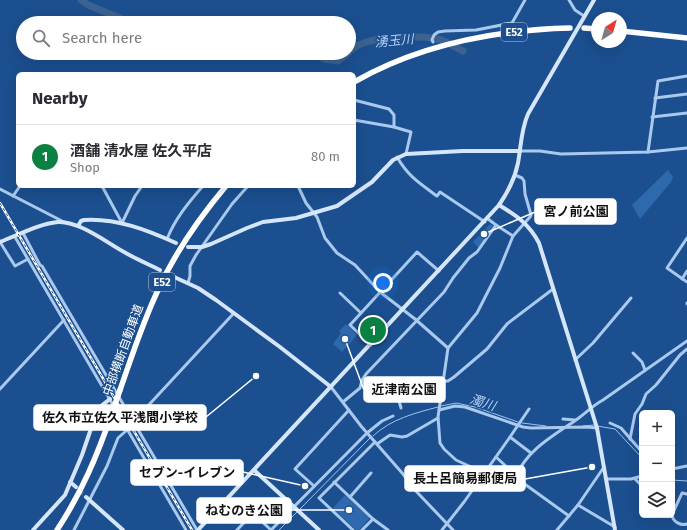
<!DOCTYPE html>
<html lang="en">
<head>
<meta charset="utf-8">
<style>
	body { margin:0; font-family:"Fira Sans","Noto Sans JP",sans-serif; background:#f2f2f3; color:#2b2b33 }
	.controls { position:absolute; right:12px; bottom:12px; display:grid; overflow:hidden; border-radius:6px; box-shadow:0 4px 16px #0002 }
	.controls button { width:36px; height:36px; display:grid; place-items:center; padding:0; border:0; border-bottom:1px solid #e1e1e2; background:#fff; color:#2b2b33; font:20px sans-serif }
	.compass { position:absolute; left:591px; top:12px; width:36px; height:36px; border-radius:50%; background:#fff; box-shadow:0 4px 16px #0002; rotate:37deg }
	.you { position:absolute; left:383px; top:283px; width:14px; height:14px; margin:-10px; border:3px solid #fff; border-radius:50%; background:#1a73e8; box-shadow:0 0 0 6px #1a73e833 }
	.badge { display:grid; place-items:center; width:26px; height:26px; border-radius:50%; background:#0b8043; color:#fff; font-size:13px; font-weight:700 }
	.pin { position:absolute; translate:-50% -50%; border:2px solid #fff; box-shadow:0 1px 4px #0006 }
	.list { margin:0; padding:0; list-style:none }
	h2 { display:flex; justify-content:space-between; align-items:center; height:52px; margin:0; padding:0 16px; font-size:17px }
	h2 small { font-size:13px; font-weight:400; color:#7c7c81 }
	.list li { display:grid; grid-template-columns:26px 1fr auto; gap:12px; align-items:center; box-sizing:border-box; height:64px; padding:0 16px; border-top:1px solid #e1e1e2 }
	.list b { display:block; font-size:15px; white-space:nowrap }
	.list p { margin:0; font-size:13px; white-space:nowrap; color:#7c7c81 }
	.list em { font-size:13px; font-style:normal; color:#7c7c81 }
	.icon { flex:none; width:22px; height:22px; fill:none; stroke:currentColor; stroke-width:2; stroke-linecap:round; stroke-linejoin:round }
	.map { position:relative; flex:none; width:687px; height:530px; overflow:hidden }
	.search { position:absolute; background:#fff; box-shadow:0 4px 16px #0002; left:16px; top:16px; width:340px; height:44px; display:flex; align-items:center; gap:10px; box-sizing:border-box; padding:0 14px; border-radius:22px; color:#7c7c81; font-size:15px }
	.panel { position:absolute; background:#fff; box-shadow:0 4px 16px #0002; left:16px; top:72px; width:340px; height:116px; border-radius:6px }
	.map>svg:first-child { display:block }
	.green { fill:#2e69ad }
	.lines { fill:none; stroke-linecap:round; stroke-linejoin:round }
	.stream { stroke:#9cc4f0; stroke-width:1 }
	.river { stroke:#3c6290; stroke-width:7 }
	.secondary-tunnel { stroke:#3d69a0; stroke-width:4; stroke-dasharray:4 2; stroke-linecap:butt }
	.street { stroke:#a9c9ee; stroke-width:3 }
	.secondary { stroke:#d6e6fa; stroke-width:4 }
	.highway { stroke:#fff; stroke-width:5.5 }
	.rail-casing { stroke:#fff; stroke-width:2.5 }
	.rail { stroke:#1b4f8f; stroke-width:1; stroke-dasharray:3; stroke-linecap:butt }
	.highway-bridge { stroke:#fff; stroke-width:5.5 }
	.labels { text-anchor:middle; stroke-width:3; stroke-linejoin:round; paint-order:stroke }
	.shield { fill:#1b4f8f; stroke:#bbcadd; stroke-width:1 }
	.shield-label { font-size:11px; font-weight:bold; fill:#fff }
	.street-label { font-size:12px; fill:#fff; stroke:#1b4f8f }
	.water-label { font-size:13px; font-style:italic; fill:#b5d3f5; stroke:#1b4f8f }
	.leader { fill:none; stroke:#fff; stroke-width:1.5 }
	.callout-dot { fill:#fff; stroke:#1b4f8f; stroke-width:1.5 }
	.callout { fill:#fff; stroke:#fff; stroke-width:1.5 }
	.callout-label { font-size:13px; text-anchor:middle; font-weight:bold; fill:#111 }
</style>
</head>
<body>
<div class="map">
<svg width="687" height="530" viewBox="0 0 687 530">
	<rect width="100%" height="100%" fill="#1b4f8f"/>
	<!-- green -->
	<g class="green">
		<path d="M668,170L673,177L671,182L640,219L632,205Z"/>
		<path d="M490,224L493,226L479,248L473,242Z"/>
		<path d="M346,324L357,335L342,352L333,344L341,333L339,331Z"/>
		<path d="M345,495L369,517V519L359,530H356L333,508Z"/>
	</g>
	<g class="lines">
		<!-- stream -->
		<g class="stream">
			<path d="M441,406L456,403L475,407L518,422"/>
			<path d="M522,423L546,426"/>
			<path d="M583,426L594,425"/>
			<path d="M597,426L615,429L642,458"/>
			<path d="M373,436C391,419 415,413 438,407"/>
			<path d="M672,480L687,481"/>
			<path d="M299,510L370,438"/>
			<path d="M279,530L297,512"/>
		</g>
		<!-- river -->
		<g class="river">
			<path d="M81,0L88,5L132,23"/>
			<path d="M349,52C364,35 416,35 438,39C446,41 455,47 463,51"/>
			<path d="M314,53L324,59L338,61L348,53"/>
		</g>
		<!-- secondary-tunnel -->
		<path class="secondary-tunnel" d="M76,487L86,497"/>
		<!-- street -->
		<g class="street">
			<path d="M569,0L575,10L584,16"/>
			<path d="M433,42L432,40L434,35L438,32L445,31L476,30L512,23L525,0"/>
			<path d="M655,98L687,94"/>
			<path d="M354,100L389,109L394,115V127"/>
			<path d="M652,117L687,113"/>
			<path d="M354,120L394,127L411,132L406,154"/>
			<path d="M520,151H540L561,154L648,152L687,148"/>
			<path d="M648,152L658,81L687,76"/>
			<path d="M397,157C408,176 419,183 437,196L440,192L485,222"/>
			<path d="M102,186L122,223"/>
			<path d="M298,186L306,203L317,217L325,238L337,253L355,265L380,292L415,319L448,348"/>
			<path d="M0,189L64,222"/>
			<path d="M13,196L20,186"/>
			<path d="M488,219L496,225"/>
			<path d="M122,223L135,196L142,186"/>
			<path d="M23,233L40,265L42,266L197,530"/>
			<path d="M15,237L186,530"/>
			<path d="M687,238L667,268L687,282"/>
			<path d="M167,239C175,219 188,203 203,186"/>
			<path d="M0,242L15,266L28,259"/>
			<path d="M682,279L687,271"/>
			<path d="M188,283L190,276V266L196,255L232,204L248,186"/>
			<path d="M340,293L361,313"/>
			<path d="M687,303V304"/>
			<path d="M371,345L350,325L417,252L439,271"/>
			<path d="M633,353L642,362L645,370"/>
			<path d="M575,360L593,343L631,298"/>
			<path d="M444,381H448L454,377L487,349L507,324L553,289"/>
			<path d="M331,387L361,426L403,474L414,489L453,530"/>
			<path d="M0,389L64,320"/>
			<path d="M343,402L360,388L362,380L366,374L444,292L453,278L469,258L477,252L496,225L513,236L530,217L531,215L525,194L524,181L522,178L515,175"/>
			<path d="M401,408L394,383L443,385"/>
			<path d="M439,410L455,406L465,407L523,427L531,428L587,427L597,428"/>
			<path d="M563,419L575,420"/>
			<path d="M133,422L234,313"/>
			<path d="M610,423L621,428L642,452"/>
			<path d="M510,437L529,409"/>
			<path d="M630,439L635,414L642,404L646,394L656,385L680,355L687,349"/>
			<path d="M377,444L390,435L402,437L407,436L438,418"/>
			<path d="M496,457L526,485L569,516"/>
			<path d="M672,469L687,466"/>
			<path d="M484,473L456,460L444,449L440,443L438,417L448,348L477,313L500,268L513,236"/>
			<path d="M516,476C528,449 553,436 576,420C586,413 592,406 603,400L687,341"/>
			<path d="M607,479H631L642,476"/>
			<path d="M635,479L642,486"/>
			<path d="M334,482L373,519L388,530"/>
			<path d="M314,486L295,469L349,410"/>
			<path d="M350,497L371,473"/>
			<path d="M578,505L615,527"/>
			<path d="M672,515L682,493L687,494"/>
			<path d="M672,515C673,522 681,526 687,524"/>
			<path d="M74,530L107,466L118,438L127,430"/>
			<path d="M237,530L253,513L271,530"/>
			<path d="M271,530L367,433L382,421L393,416"/>
			<path d="M353,530L319,498L375,442"/>
			<path d="M362,530L373,519"/>
			<path d="M442,530L464,502L510,437L531,453"/>
			<path d="M557,530L578,505L604,467"/>
		</g>
		<!-- secondary -->
		<g class="secondary">
			<path d="M499,205C517,216 529,224 539,243L597,428L615,530"/>
			<path d="M78,226L81,221L84,220C117,218 147,230 176,243"/>
			<path d="M0,242C18,235 38,224 58,222C79,221 106,242 124,252C136,259 148,264 160,270"/>
			<path d="M188,247H202L211,244L247,228L263,222L296,218L337,206L372,182L393,160L406,154L463,151H520"/>
			<path d="M172,276L198,288L216,300L280,347L331,387"/>
			<path d="M254,470L319,530"/>
			<path d="M70,482L76,487"/>
			<path d="M86,497L123,530"/>
			<path d="M33,530L65,495L82,455L95,417L101,406L110,399"/>
			<path d="M198,530L499,205C508,192 515,178 518,163C521,146 521,130 528,114L594,0"/>
		</g>
		<!-- highway -->
		<g class="highway">
			<path d="M584,28L597,29"/>
			<path d="M621,31L687,38"/>
			<path d="M354,82C419,45 495,30 570,28"/>
			<path d="M120,390C132,356 143,321 159,288C176,251 200,217 226,186"/>
			<path d="M57,530C82,492 97,456 112,413"/>
		</g>
		<!-- rail casing -->
		<g class="rail-casing">
			<path id="rail" d="M0,203L192,530"/>
		</g>
		<!-- rail -->
		<use href="#rail" class="rail"/>
		<!-- highway-bridge -->
		<path class="highway-bridge" d="M112,413L120,390"/>
	</g>
	<g class="labels">
		<!-- shield labels -->
		<g class="shield">
			<rect x="501" y="23" width="26" height="18" rx="3"/>
			<rect x="149" y="273" width="26" height="18" rx="3"/>
		</g>
		<g class="shield-label">
			<text x="514" y="36">E52</text>
			<text x="162" y="286">E52</text>
		</g>
		<!-- street labels -->
		<g class="street-label">
			<text transform="translate(123 350) rotate(-70)" y="4">中部横断自動車道</text>
		</g>
		<!-- water labels -->
		<g class="water-label">
			<text transform="translate(394 40) rotate(-5)" y="5">湧玉川</text>
			<text transform="translate(483 402) rotate(18)" y="5">濁川</text>
		</g>
	</g>
	<!-- callouts -->
	<path class="leader" d="M484 234L535 212M345 339L364 390M256 376L206 417M305 486L243 472M592 467L525 479M349 510L291 510"/>
	<g class="callout-dot">
		<circle cx="484" cy="234" r="4"/>
		<circle cx="345" cy="339" r="4"/>
		<circle cx="256" cy="376" r="4"/>
		<circle cx="305" cy="486" r="4"/>
		<circle cx="592" cy="467" r="4"/>
		<circle cx="349" cy="510" r="4"/>
	</g>
	<g class="callout">
		<rect x="535" y="199" width="81" height="25" rx="4"/>
		<rect x="364" y="377" width="81" height="25" rx="4"/>
		<rect x="34" y="405" width="172" height="25" rx="4"/>
		<rect x="131" y="460" width="112" height="25" rx="4"/>
		<rect x="405" y="466" width="120" height="25" rx="4"/>
		<rect x="197" y="498" width="94" height="25" rx="4"/>
	</g>
	<g class="callout-label">
		<text x="576" y="216">宮ノ前公園</text>
		<text x="404" y="394">近津南公園</text>
		<text x="120" y="422">佐久市立佐久平浅間小学校</text>
		<text x="187" y="477">セブン-イレブン</text>
		<text x="465" y="483">長土呂簡易郵便局</text>
		<text x="244" y="515">ねむのき公園</text>
	</g>
</svg>
<div class="controls">
<button>+</button>
<button>−</button>
<button><svg class="icon" aria-label="layers" viewBox="0 0 24 24"><path d="M12 4l9 5-9 5-9-5zM3 14l9 5 9-5"/></svg></button>
</div>
<svg class="compass" viewBox="-18 -18 36 36"><path d="M0-13l5 13h-10z" fill="#e53935"/><path d="M0 13l5-13h-10z" fill="#7c7c81"/></svg>
<div class="you"></div>
<div class="pin badge" style="left:373px;top:330px">1</div>
<div class="search"><svg class="icon" aria-label="search" viewBox="0 0 24 24"><circle cx="10" cy="10" r="6"/><path d="M15 15l6 6"/></svg>Search here</div>
<section class="panel">
<h2>Nearby<small></small></h2>
<ul class="list">
<li><span class="badge">1</span><div><b>酒舗 清水屋 佐久平店</b><p>Shop</p></div><em>80 m</em></li>
</ul>
</section>
</div>
</body>
</html>
